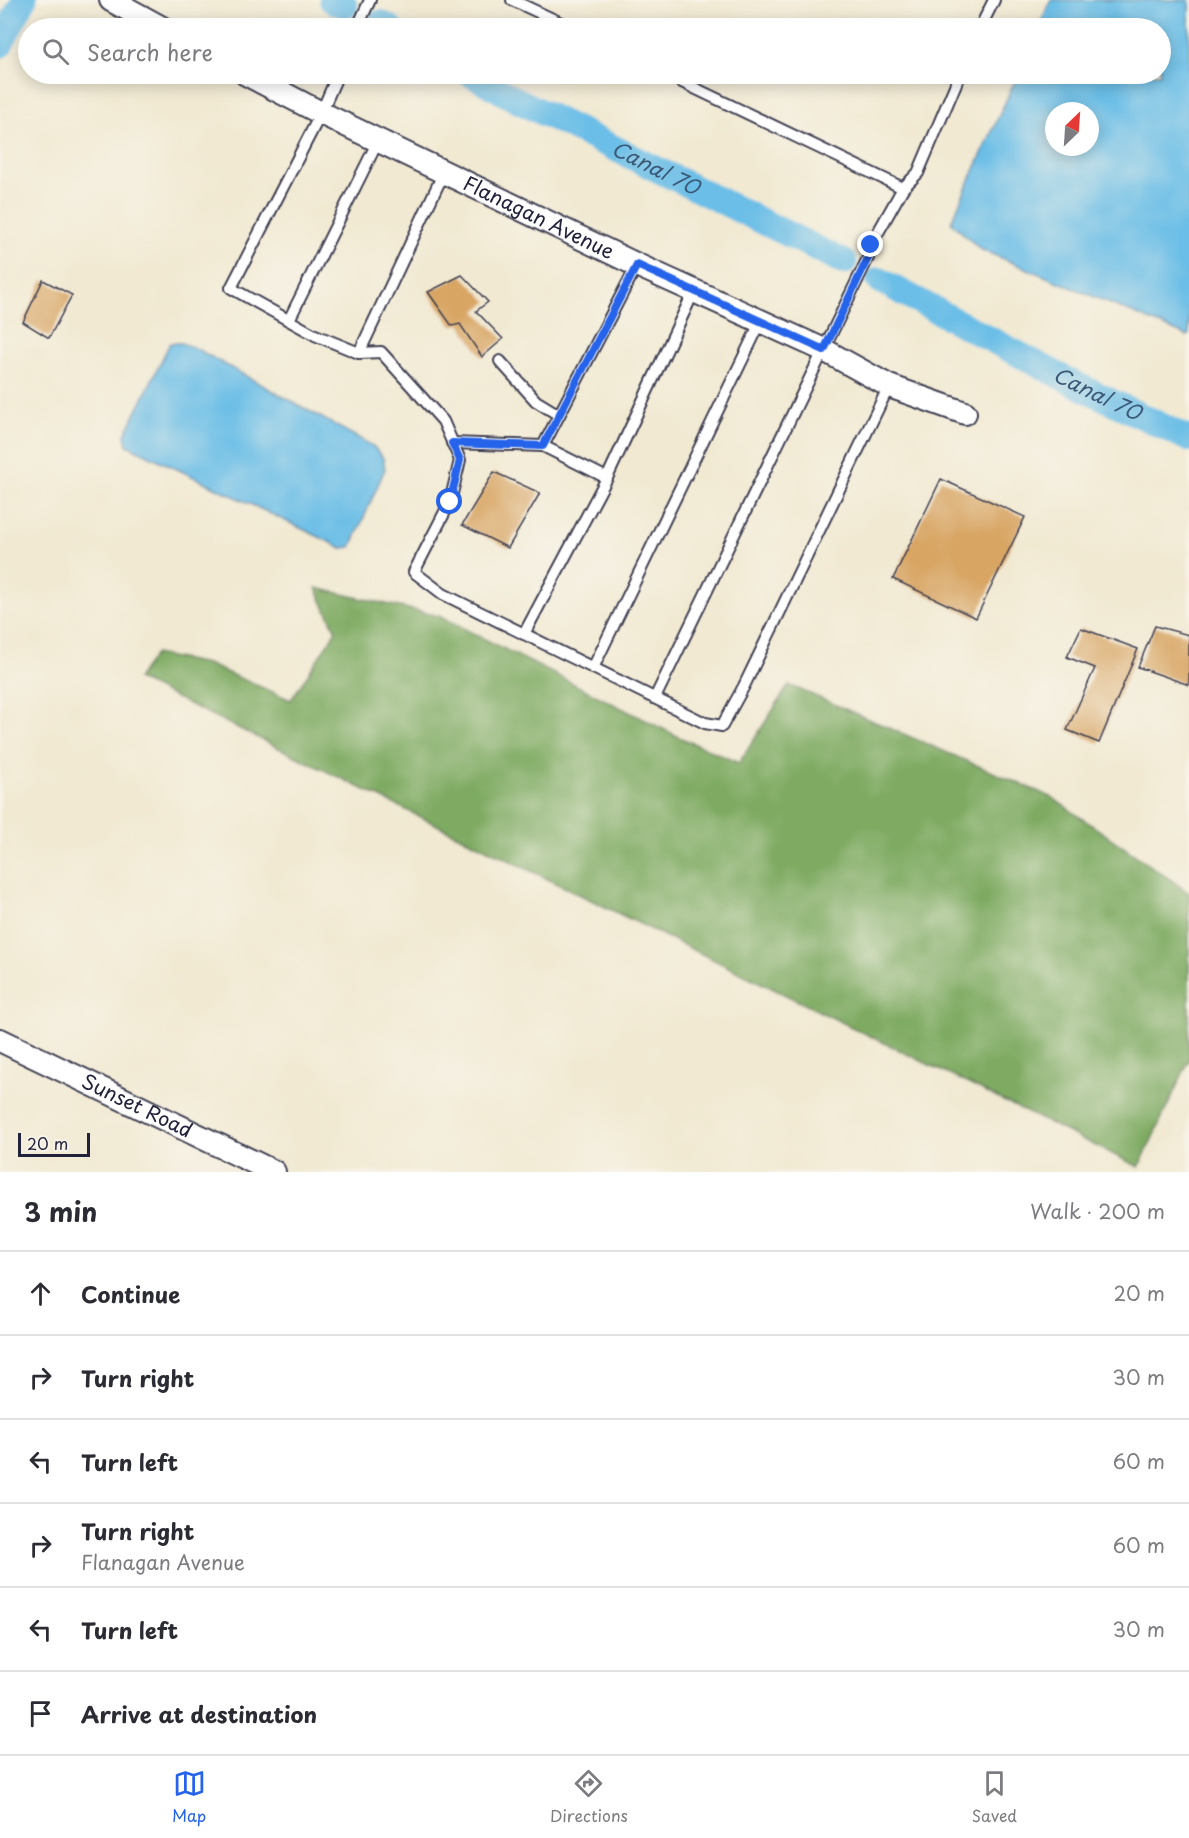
<!DOCTYPE html>
<html lang="en">
<head>
<meta charset="utf-8">
<style>
	body { margin:0; font-family:"Playpen Sans",sans-serif; background:#f2f2f3; color:#2b2b33 }
	.compass { position:absolute; left:1045px; top:102px; width:54px; height:54px; border-radius:50%; background:#fff; box-shadow:0 3px 15px #0003; rotate:25deg }
	.scale { position:absolute; left:18px; bottom:15px; width:72px; box-sizing:border-box; padding-left:6px; border:3px solid #22223b; border-top:0; font-size:16px; line-height:21px; white-space:nowrap; color:#22223b; -webkit-text-stroke:4px #f7f3e8; paint-order:stroke }
	.stop { position:absolute; width:18px; height:18px; margin:-14px; border:4px solid #2563eb; border-radius:50%; background:#fff }
	.stop.end { background:#2563eb; border-color:#fff; box-shadow:0 2px 6px #0008 }
	.list { margin:0; padding:0; list-style:none }
	h2 { display:flex; justify-content:space-between; align-items:center; height:78px; margin:0; padding:0 24px; font-size:26px }
	h2 small { font-size:20px; font-weight:400; color:#7c7c81 }
	.list li { display:grid; grid-template-columns:39px 1fr auto; gap:18px; align-items:center; box-sizing:border-box; height:84px; padding:0 24px; border-top:2px solid #e1e1e2 }
	.list b { display:block; font-size:22px; white-space:nowrap }
	.list p { margin:0; font-size:20px; white-space:nowrap; color:#7c7c81 }
	.list em { font-size:20px; font-style:normal; color:#7c7c81 }
	.icon { flex:none; width:33px; height:33px; fill:none; stroke:currentColor; stroke-width:2; stroke-linecap:round; stroke-linejoin:round }
	.map { position:relative; flex:none; width:1189px; height:1172px; overflow:hidden }
	.search { position:absolute; background:#fff; box-shadow:0 3px 15px #0003; left:18px; right:18px; top:18px; height:66px; display:flex; align-items:center; gap:15px; box-sizing:border-box; padding:0 21px; border-radius:33px; color:#7c7c81; font-size:22px }
	.sheet { height:582px; background:#fff }
	nav { display:flex; justify-content:space-around; align-items:center; box-sizing:border-box; height:84px; border-top:2px solid #e1e1e2; background:#fff; font-size:16px; color:#7c7c81 }
	nav a { display:grid; justify-items:center; gap:3px }
	nav .on { color:#2563eb }
	.map>svg:first-child { display:block }
	.forest { fill:#7eaa62; stroke:#50664e; stroke-width:1.5 }
	.water { fill:#6bbee7; stroke:#467091; stroke-width:1.5; fill-rule:evenodd }
	.lines { fill:none; stroke-linecap:round; stroke-linejoin:round }
	.canal { stroke:#6bbee7; stroke-width:26 }
	.building { fill:#d8a563 }
	.lane-casing { stroke:#414052; stroke-width:14 }
	.street-casing { stroke:#414052; stroke-width:26 }
	.lane { stroke:#fff; stroke-width:10 }
	.street { stroke:#fff; stroke-width:22 }
	.route { stroke:#2563eb; stroke-width:8 }
	.labels { text-anchor:middle; stroke-width:6; stroke-linejoin:round; paint-order:stroke }
	.street-label { font-size:20px; fill:#22223b; stroke:#f7f3e8 }
	.water-label { font-size:21px; font-style:italic; fill:#3c5977; stroke:#f7f3e8 }
</style>
</head>
<body>
<div class="map">
<svg width="1189" height="1172" viewBox="0 0 1189 1172">
	<rect width="100%" height="100%" fill="#f7f3e8"/>
	<filter id="ink" filterUnits="userSpaceOnUse"><feTurbulence type="fractalNoise" baseFrequency=".0167" numOctaves="2"/><feDisplacementMap in="SourceGraphic" scale="12" xChannelSelector="R" yChannelSelector="G"/><feConvolveMatrix kernelMatrix="1 2 1 2 8 2 1 2 1" color-interpolation-filters="sRGB"/></filter>
	<filter id="wash" filterUnits="userSpaceOnUse"><feTurbulence type="fractalNoise" baseFrequency=".008" numOctaves="4" result="noise"/><feDisplacementMap in="SourceGraphic" scale="24" xChannelSelector="R" yChannelSelector="G"/><feGaussianBlur stdDeviation="1.35" result="paint"/><feColorMatrix in="noise" values="0 0 0 0 0 0 0 0 0 0 0 0 0 0 0 0 0 1.4 0 .05"/><feComposite in="paint" operator="in"/></filter>
	<g filter="url(#wash)">
		<rect width="100%" height="100%" fill="#f1e9d2"/>
		<!-- forest -->
		<path class="forest" d="M316,588L439,616L679,737L739,763L789,685L1051,797L1177,884L1189,893V1060L1139,1167L137,679L155,654L207,664L291,700L336,631Z"/>
		<!-- water -->
		<g class="water">
			<path d="M1051,0H1189V335L1187,336L980,249L951,222L1018,74H1160V28H1038ZM1054,111H1090V147H1054Z"/>
			<path d="M170,343H181L195,348L373,446L383,458L385,469L351,547L342,548L127,445L125,435Z"/>
		</g>
		<g class="lines">
			<!-- canal -->
			<g class="canal">
				<path d="M332,0L345,6"/>
				<path d="M380,23L390,28"/>
				<path d="M0,45L24,0"/>
				<path id="s1" d="M470,74L515,99L844,262"/>
				<path id="s2" d="M879,280L1069,381L1189,439"/>
			</g>
		</g>
		<g id="blocks">
			<!-- building -->
			<g class="building">
				<path d="M462,275L488,302L476,311L503,339L482,357L460,324L452,326L428,292Z"/>
				<path d="M43,280L72,295L49,338L23,322Z"/>
				<path d="M494,472L540,493L508,548L462,525Z"/>
				<path d="M941,479L1025,517L976,618L893,579Z"/>
				<path d="M1155,626L1189,635V685L1138,667Z"/>
				<path d="M1081,628L1138,649L1099,743L1067,730L1095,668L1067,657Z"/>
			</g>
		</g>
	</g>
	<g filter="url(#ink)">
		<use href="#blocks" fill-opacity="0" stroke="#414052" stroke-width="1.5"/>
		<g class="lines">
			<!-- lane casing -->
			<g class="lane-casing">
				<g id="lane">
					<path d="M512,0L572,28"/>
					<path d="M357,28L370,0"/>
					<path d="M980,28L994,0"/>
					<path d="M338,74L321,113L231,288L315,335L359,353L381,352L443,421L460,460L450,502L414,572L443,594L705,723L722,726L744,686L889,386"/>
					<path d="M665,74L903,188"/>
					<path d="M289,320L378,141"/>
					<path d="M359,353L444,172"/>
					<path d="M500,361L536,401L559,415"/>
					<path d="M452,443L543,446"/>
					<path d="M607,478L543,446L637,265"/>
					<path d="M524,634L607,478L694,291"/>
					<path d="M593,668L761,321"/>
					<path d="M655,698L868,258L871,245L903,188L918,173L960,74"/>
				</g>
			</g>
			<!-- street casing -->
			<g class="street-casing">
				<g id="street">
					<path d="M111,0L162,28"/>
					<path id="s3" d="M246,74L321,113L637,265L824,350L889,386L965,413"/>
					<path id="s4" d="M0,1040L274,1172"/>
				</g>
			</g>
			<!-- lane -->
			<use href="#lane" class="lane"/>
			<!-- street -->
			<use href="#street" class="street"/>
		</g>
	</g>
	<g class="lines" filter="url(#ink)">
		<!-- route -->
		<path class="route" d="M450,502L460,460L452,443L543,446L637,265L824,350L868,258L871,245"/>
	</g>
	<g class="labels">
		<!-- street labels -->
		<g class="street-label">
			<text dy="7" stroke="none"><textPath href="#s3" startOffset="326">Flanagan Avenue</textPath></text>
			<text dy="7" stroke="none"><textPath href="#s4" startOffset="152">Sunset Road</textPath></text>
		</g>
		<!-- water labels -->
		<g class="water-label">
			<text dy="7" stroke="none"><textPath href="#s1" startOffset="208">Canal 70</textPath></text>
			<text dy="7" stroke="none"><textPath href="#s2" startOffset="246">Canal 70</textPath></text>
		</g>
	</g>
</svg>
<svg class="compass" viewBox="-18 -18 36 36"><path d="M0-13l5 13h-10z" fill="#e53935"/><path d="M0 13l5-13h-10z" fill="#7c7c81"/></svg>
<div class="scale">20 m</div>
<div class="stop" style="left:450px;top:502px"></div>
<div class="stop end" style="left:871px;top:245px"></div>
<div class="search"><svg class="icon" aria-label="search" viewBox="0 0 24 24"><circle cx="10" cy="10" r="6"/><path d="M15 15l6 6"/></svg>Search here</div>
</div>
<section class="sheet">
<h2>3 min<small>Walk · 200 m</small></h2>
<ul class="list">
<li><svg class="icon" aria-label="ahead" viewBox="0 0 24 24"><path d="M12 20V5M6 11l6-6 6 6"/></svg><div><b>Continue</b></div><em>20 m</em></li>
<li><svg class="icon" aria-label="right" viewBox="0 0 24 24"><path d="M7 20v-9h11M14 6l5 5-5 5"/></svg><div><b>Turn right</b></div><em>30 m</em></li>
<li><svg class="icon" aria-label="left" viewBox="0 0 24 24"><path d="M17 20v-9H6M10 6l-5 5 5 5"/></svg><div><b>Turn left</b></div><em>60 m</em></li>
<li><svg class="icon" aria-label="right" viewBox="0 0 24 24"><path d="M7 20v-9h11M14 6l5 5-5 5"/></svg><div><b>Turn right</b><p>Flanagan Avenue</p></div><em>60 m</em></li>
<li><svg class="icon" aria-label="left" viewBox="0 0 24 24"><path d="M17 20v-9H6M10 6l-5 5 5 5"/></svg><div><b>Turn left</b></div><em>30 m</em></li>
<li><svg class="icon" aria-label="arrive" viewBox="0 0 24 24"><path d="M6 21V4h12l-3 4 3 4H6"/></svg><div><b>Arrive at destination</b></div></li>
</ul>
</section>
<nav>
<a class="on"><svg class="icon" aria-label="map" viewBox="0 0 24 24"><path d="M3 6l6-2 6 2 6-2v14l-6 2-6-2-6 2zM9 4v14M15 6v14"/></svg>Map</a>
<a><svg class="icon" aria-label="directions" viewBox="0 0 24 24"><path d="M12 3l9 9-9 9-9-9zM9 14v-3h6M13 9l2 2-2 2"/></svg>Directions</a>
<a><svg class="icon" aria-label="saved" viewBox="0 0 24 24"><path d="M7 4h10v16l-5-4-5 4z"/></svg>Saved</a>
</nav>
</body>
</html>
